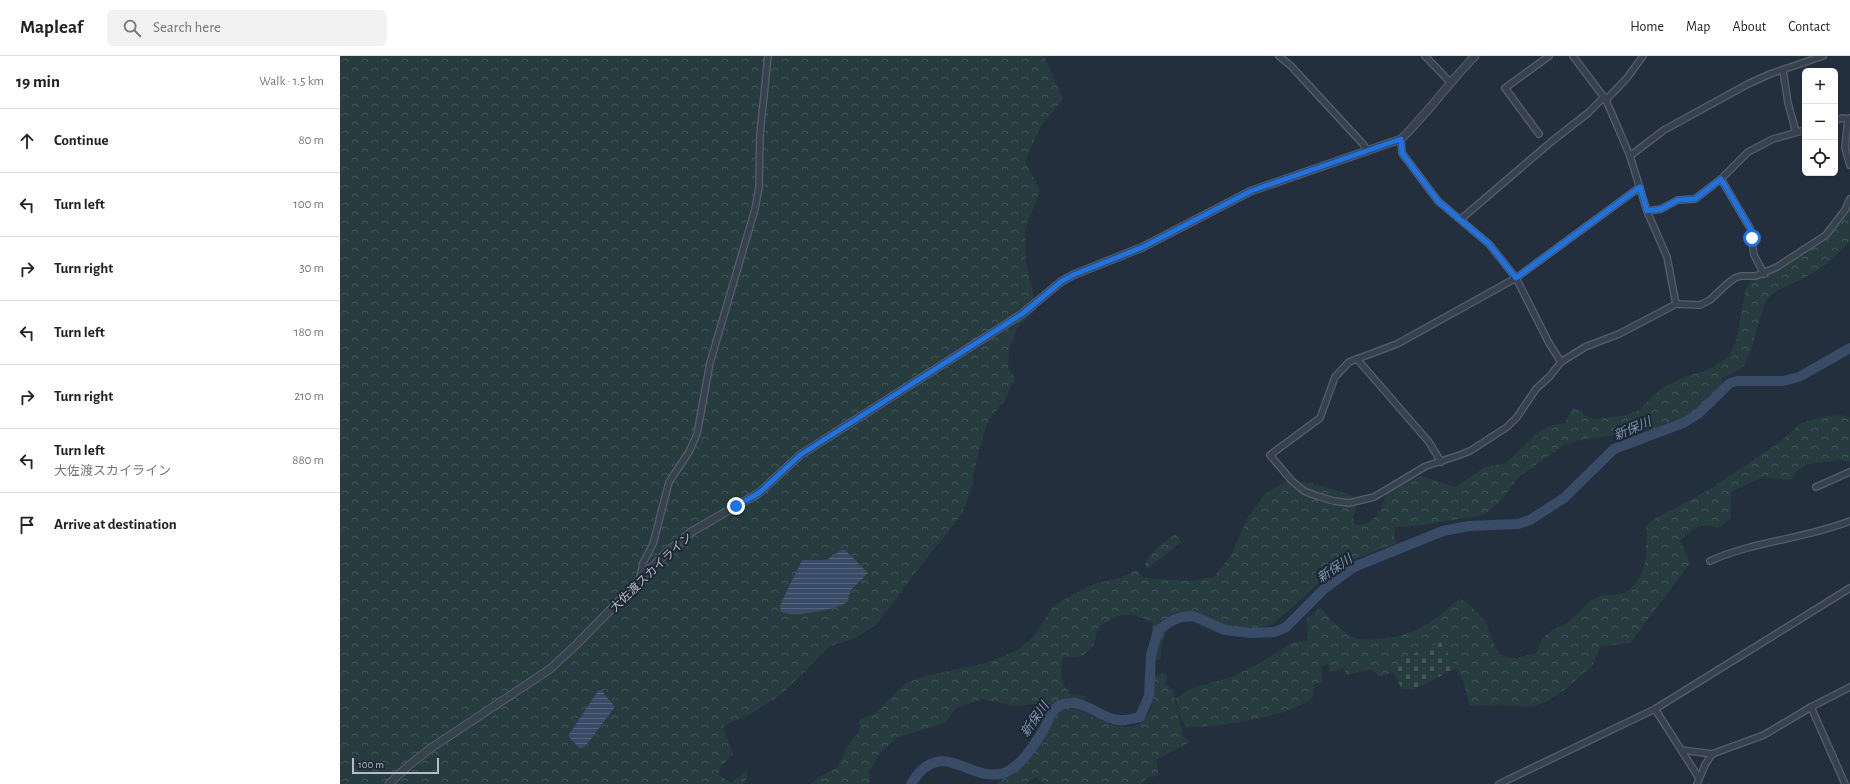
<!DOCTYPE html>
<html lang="en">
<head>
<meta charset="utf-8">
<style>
	body { margin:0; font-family:"Alegreya Sans","Noto Sans JP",sans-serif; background:#f2f2f2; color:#222 }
	.controls { position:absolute; right:12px; top:12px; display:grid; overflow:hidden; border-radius:6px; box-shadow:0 1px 3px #0004 }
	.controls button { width:36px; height:36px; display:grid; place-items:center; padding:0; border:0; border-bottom:1px solid #e0e0e0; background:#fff; color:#222; font:20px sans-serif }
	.scale { position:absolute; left:12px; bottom:10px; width:87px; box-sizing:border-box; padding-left:4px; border:2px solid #b4bcc9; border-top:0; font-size:11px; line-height:14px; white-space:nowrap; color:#b4bcc9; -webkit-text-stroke:3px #1d2633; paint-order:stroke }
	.stop { position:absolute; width:12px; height:12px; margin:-9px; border:3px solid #1a73e8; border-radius:50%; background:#fff }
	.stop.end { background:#1a73e8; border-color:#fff; box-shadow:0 1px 4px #0008 }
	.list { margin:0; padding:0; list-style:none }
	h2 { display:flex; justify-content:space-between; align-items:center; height:52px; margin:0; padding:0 16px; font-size:17px }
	h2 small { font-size:13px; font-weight:400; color:#767676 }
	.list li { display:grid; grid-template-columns:26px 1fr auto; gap:12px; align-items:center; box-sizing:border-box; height:64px; padding:0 16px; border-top:1px solid #e0e0e0 }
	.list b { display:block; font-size:15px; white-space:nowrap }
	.list p { margin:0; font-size:13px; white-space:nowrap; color:#767676 }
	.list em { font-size:13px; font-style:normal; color:#767676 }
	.icon { flex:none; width:22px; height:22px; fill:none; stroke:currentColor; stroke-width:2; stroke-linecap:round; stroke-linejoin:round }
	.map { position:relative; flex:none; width:1510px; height:728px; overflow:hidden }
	header { display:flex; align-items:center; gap:24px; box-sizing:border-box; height:56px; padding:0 20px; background:#fff; border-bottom:1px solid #e0e0e0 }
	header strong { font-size:19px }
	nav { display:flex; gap:22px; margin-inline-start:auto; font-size:14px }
	.search { width:280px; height:36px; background:#f2f2f2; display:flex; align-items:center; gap:10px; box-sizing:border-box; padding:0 14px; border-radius:6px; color:#767676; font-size:15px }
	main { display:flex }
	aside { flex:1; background:#fff }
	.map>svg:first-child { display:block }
	.forest { fill:url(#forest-crowns) }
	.cemetery { fill:url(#cemetery-stones) }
	.water { fill:url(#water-rules) }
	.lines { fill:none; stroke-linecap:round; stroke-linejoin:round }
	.river { stroke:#394c67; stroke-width:10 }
	.minor-casing { stroke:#565f6c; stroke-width:8 }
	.tertiary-casing { stroke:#565f6c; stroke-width:9 }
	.minor { stroke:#38414e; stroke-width:5.5 }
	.tertiary { stroke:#38414e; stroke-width:7 }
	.route { stroke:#1a73e8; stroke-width:5 }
	.labels { text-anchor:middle; stroke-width:4; stroke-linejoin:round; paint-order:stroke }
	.street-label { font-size:12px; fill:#b4bcc9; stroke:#1d2633 }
	.water-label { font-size:13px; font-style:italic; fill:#7c92b1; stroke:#1d2633 }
</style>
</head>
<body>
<header>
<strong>Mapleaf</strong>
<div class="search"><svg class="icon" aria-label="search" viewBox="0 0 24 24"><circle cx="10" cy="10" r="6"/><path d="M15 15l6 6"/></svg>Search here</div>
<nav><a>Home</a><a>Map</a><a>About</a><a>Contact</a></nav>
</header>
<main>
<aside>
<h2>19 min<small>Walk · 1.5 km</small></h2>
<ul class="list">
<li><svg class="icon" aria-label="ahead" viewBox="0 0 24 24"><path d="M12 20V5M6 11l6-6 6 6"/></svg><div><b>Continue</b></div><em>80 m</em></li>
<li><svg class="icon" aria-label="left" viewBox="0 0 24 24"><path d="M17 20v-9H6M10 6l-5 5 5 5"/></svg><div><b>Turn left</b></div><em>100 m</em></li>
<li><svg class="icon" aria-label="right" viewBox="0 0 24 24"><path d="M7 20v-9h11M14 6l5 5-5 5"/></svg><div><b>Turn right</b></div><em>30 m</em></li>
<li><svg class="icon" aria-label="left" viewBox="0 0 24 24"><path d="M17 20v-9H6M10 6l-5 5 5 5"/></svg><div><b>Turn left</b></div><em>180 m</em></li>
<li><svg class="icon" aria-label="right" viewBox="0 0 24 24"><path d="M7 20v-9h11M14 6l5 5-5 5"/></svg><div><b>Turn right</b></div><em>210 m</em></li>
<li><svg class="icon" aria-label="left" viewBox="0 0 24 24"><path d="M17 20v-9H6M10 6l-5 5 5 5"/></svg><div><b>Turn left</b><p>大佐渡スカイライン</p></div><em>880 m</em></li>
<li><svg class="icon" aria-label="arrive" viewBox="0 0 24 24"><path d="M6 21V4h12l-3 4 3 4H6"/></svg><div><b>Arrive at destination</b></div></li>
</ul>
</aside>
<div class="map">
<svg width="1510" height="728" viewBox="0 0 1510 728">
	<defs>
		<pattern id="forest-crowns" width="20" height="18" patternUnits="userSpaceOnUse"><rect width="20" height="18" fill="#263c3f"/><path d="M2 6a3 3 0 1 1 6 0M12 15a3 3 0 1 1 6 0" fill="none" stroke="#435659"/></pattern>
		<pattern id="cemetery-stones" width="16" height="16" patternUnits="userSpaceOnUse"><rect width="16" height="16" fill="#263c3f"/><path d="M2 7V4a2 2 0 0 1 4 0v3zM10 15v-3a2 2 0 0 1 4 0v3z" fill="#435659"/></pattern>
		<pattern id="water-rules" width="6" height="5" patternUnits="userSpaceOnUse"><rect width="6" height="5" fill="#394c67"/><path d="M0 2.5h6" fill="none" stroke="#53647b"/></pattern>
	</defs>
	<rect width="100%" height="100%" fill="#242f3e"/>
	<!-- forest -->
	<g class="forest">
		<path d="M0,0H704L723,43L701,70L685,105L700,135L685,173L686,208L697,253L677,272L669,293L668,312L675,322L664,345L648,365L643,380L633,419L632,432L622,458L579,512L537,568L516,582L490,590L443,637L409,659L383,670L393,698L381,710L379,719L391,727L406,715L408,720L404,728H0Z"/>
		<path d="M1510,151V185L1487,208L1466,221L1435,236L1425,245L1411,295L1405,308L1399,314L1382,322V329L1352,357L1314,373L1240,384L1224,389L1177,422L1160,446L1144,459L1082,469L1056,471L1054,480L1057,487L1022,500L993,515L933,568L900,578H879L849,564C845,565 838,566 834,568C823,575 820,591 821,603L814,604L809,599L813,567C788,554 779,556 757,573C756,594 744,604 723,601C720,615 720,628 731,638L745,640L744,646L728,644L717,646L710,653H703L695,648L676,650L642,643L616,652L605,667L558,681L540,697L529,716L530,728H471L479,721L498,711L508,689L520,675L519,664L535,657L566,627L585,620L646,607L676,595L694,580L712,552L728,541L754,528L780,522L797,514L804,522L850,525L874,521L891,499L908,461L925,438L946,425L967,426L999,435L1018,442L1013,464L1016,469C1036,469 1041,454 1046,438L1074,422L1081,420L1116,431L1145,411L1166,407L1197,377L1209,370L1225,367L1233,353L1241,354L1245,360L1254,363L1282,360L1299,354L1321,333L1342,322L1370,313L1389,300L1397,282L1405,236L1411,224L1420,223L1458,202L1490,179L1508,157Z"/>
		<path d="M1500,359L1510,362V406L1501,404L1467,408L1457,415L1451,424L1423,421L1391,436V462L1379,472C1358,466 1355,471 1340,485L1350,507L1290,587L1261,590L1252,610L1227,632L1206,646L1192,651L1162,649L1130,650L1123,625L1101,587L1066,601L1053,616L1040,621L1031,613L1006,619L1004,612L990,616L988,608L981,611L983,626L975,628L973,642C967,645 962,649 956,651C937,661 866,674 846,670L840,661L836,642L853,632L894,620L920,607L953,586L968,585L967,563L980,551C991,563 1000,575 1015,582C1019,584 1025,583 1030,583C1057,582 1074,578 1096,562C1105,556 1111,548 1121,543C1130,549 1137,556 1144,564C1152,575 1152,599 1169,602C1176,603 1188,599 1196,597C1198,593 1200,587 1202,583C1209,574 1221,571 1230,565C1238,559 1246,546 1255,542C1276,534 1284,546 1299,522C1310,504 1305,488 1307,469L1316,462L1367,435L1440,386L1461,367L1486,360Z"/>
		<path d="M835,478L840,484V487L807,513L805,510C807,497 825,486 835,478Z"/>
		<path d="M822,617L827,620L825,628L833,634L843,680L850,686L816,704L819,719L807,722L801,728H705L695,721L686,728H657L690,699L709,673L719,654L727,651L735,652C765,666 804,692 814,641C815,635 812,629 812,623L815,619L819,620Z"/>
	</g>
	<!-- cemetery -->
	<path class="cemetery" d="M1101,586L1116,612L1073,634L1062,633L1053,616L1066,601Z"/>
	<!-- water -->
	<g class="water">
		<path d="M501,494H505L528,517L511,534L507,546C497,554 454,561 441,556L440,550L444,541L462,504H487Z"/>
		<path d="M261,634L275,651L247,688L243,692H239L228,680L258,635Z"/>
	</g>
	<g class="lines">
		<!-- river -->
		<path class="river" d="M571,728C601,678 630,728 664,717C680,711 692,692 701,678C709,667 710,651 724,648C742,643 757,659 773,663C782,666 791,663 800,661L809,640L811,599L818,575C828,566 842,558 856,561L885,574L911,577L935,576L946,571L984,533L1014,511L1103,475L1129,470L1178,468L1190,464L1224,442L1274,393L1343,367L1358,358L1390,327L1397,325H1443L1459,321L1510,292"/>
		<!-- minor casing -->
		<g class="minor-casing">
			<g id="minor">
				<path d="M939,0L951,10L1023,88L1027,94"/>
				<path d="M1085,0L1110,26"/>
				<path d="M1233,0L1266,44L1290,100L1307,155L1327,201L1336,248"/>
				<path d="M1443,14L1448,47L1456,76"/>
				<path d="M1266,44L1287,22L1303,0"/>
				<path d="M1510,62L1508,63L1505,92L1510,109"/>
				<path d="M1495,64L1503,62L1508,63"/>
				<path d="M1199,78L1165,32L1209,0"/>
				<path d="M1061,83L1062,97L1098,145L1149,188L1176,222L1209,287L1221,306"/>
				<path d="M1290,100L1324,74L1408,28L1430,18L1483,0"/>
				<path d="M1381,123L1410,172L1414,199L1424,218"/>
				<path d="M1300,131L1176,222L1057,288L1009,306L995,321L980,362L930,399L952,425L964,435L977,440L994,445L1009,447L1034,441L1086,410L1120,399L1130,395L1167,371L1177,361L1196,333L1210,320L1221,306L1245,291L1279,278L1336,248L1360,249L1370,244L1388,227L1395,222L1401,220H1416L1437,211L1486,179L1505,154L1510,143"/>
				<path d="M1307,155L1321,153L1338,144L1355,143L1381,123L1408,96L1433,83L1465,74"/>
				<path d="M1121,163L1211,86L1248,57L1264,41"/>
				<path d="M1017,303L1089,386L1101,406"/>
				<path d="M1476,431L1510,416"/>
				<path d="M1370,505C1414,485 1465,483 1510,465"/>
				<path d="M299,525L303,507L313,488L329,426L349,396L357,378L370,307L415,153L419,132L420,78L428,0"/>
				<path d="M1471,651L1505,728"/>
				<path d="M1315,653L1359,722"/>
				<path d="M1342,694L1372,698L1424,679L1471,651L1510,631"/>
				<path d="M1159,728L1315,653L1510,532"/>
				<path d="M1357,728L1365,709L1372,698"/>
			</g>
		</g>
		<!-- tertiary casing -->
		<g class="tertiary-casing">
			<path id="tertiary" d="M49,728L68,710L91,692L210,613L236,589L326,497L351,476L419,437L460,399L682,258L722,225L733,219L803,191L911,135L1061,83C1088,57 1109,26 1135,0"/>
		</g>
		<!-- minor -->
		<use href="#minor" class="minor"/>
		<!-- tertiary -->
		<use href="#tertiary" class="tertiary"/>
	</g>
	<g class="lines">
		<!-- route -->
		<path class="route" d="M396,450L419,437L460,399L682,258L722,225L733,219L803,191L911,135L1061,83L1062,97L1098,145L1149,188L1176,222L1300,131L1307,155L1321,153L1338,144L1355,143L1381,123L1410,172L1412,182"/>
	</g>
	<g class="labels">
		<!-- street labels -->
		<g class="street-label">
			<text transform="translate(311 516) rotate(-44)" y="4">大佐渡スカイライン</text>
		</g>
		<!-- water labels -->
		<g class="water-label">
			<text transform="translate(1292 372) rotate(-23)" y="5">新保川</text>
			<text transform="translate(994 512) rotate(-34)" y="5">新保川</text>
			<text transform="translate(694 663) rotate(-55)" y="5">新保川</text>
		</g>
	</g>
</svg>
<div class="controls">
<button>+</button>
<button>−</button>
<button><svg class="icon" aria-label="locate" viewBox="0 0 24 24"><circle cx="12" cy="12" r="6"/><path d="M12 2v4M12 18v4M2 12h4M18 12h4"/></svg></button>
</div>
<div class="scale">100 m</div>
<div class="stop" style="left:1412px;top:182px"></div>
<div class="stop end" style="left:396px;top:450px"></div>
</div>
</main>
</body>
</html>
